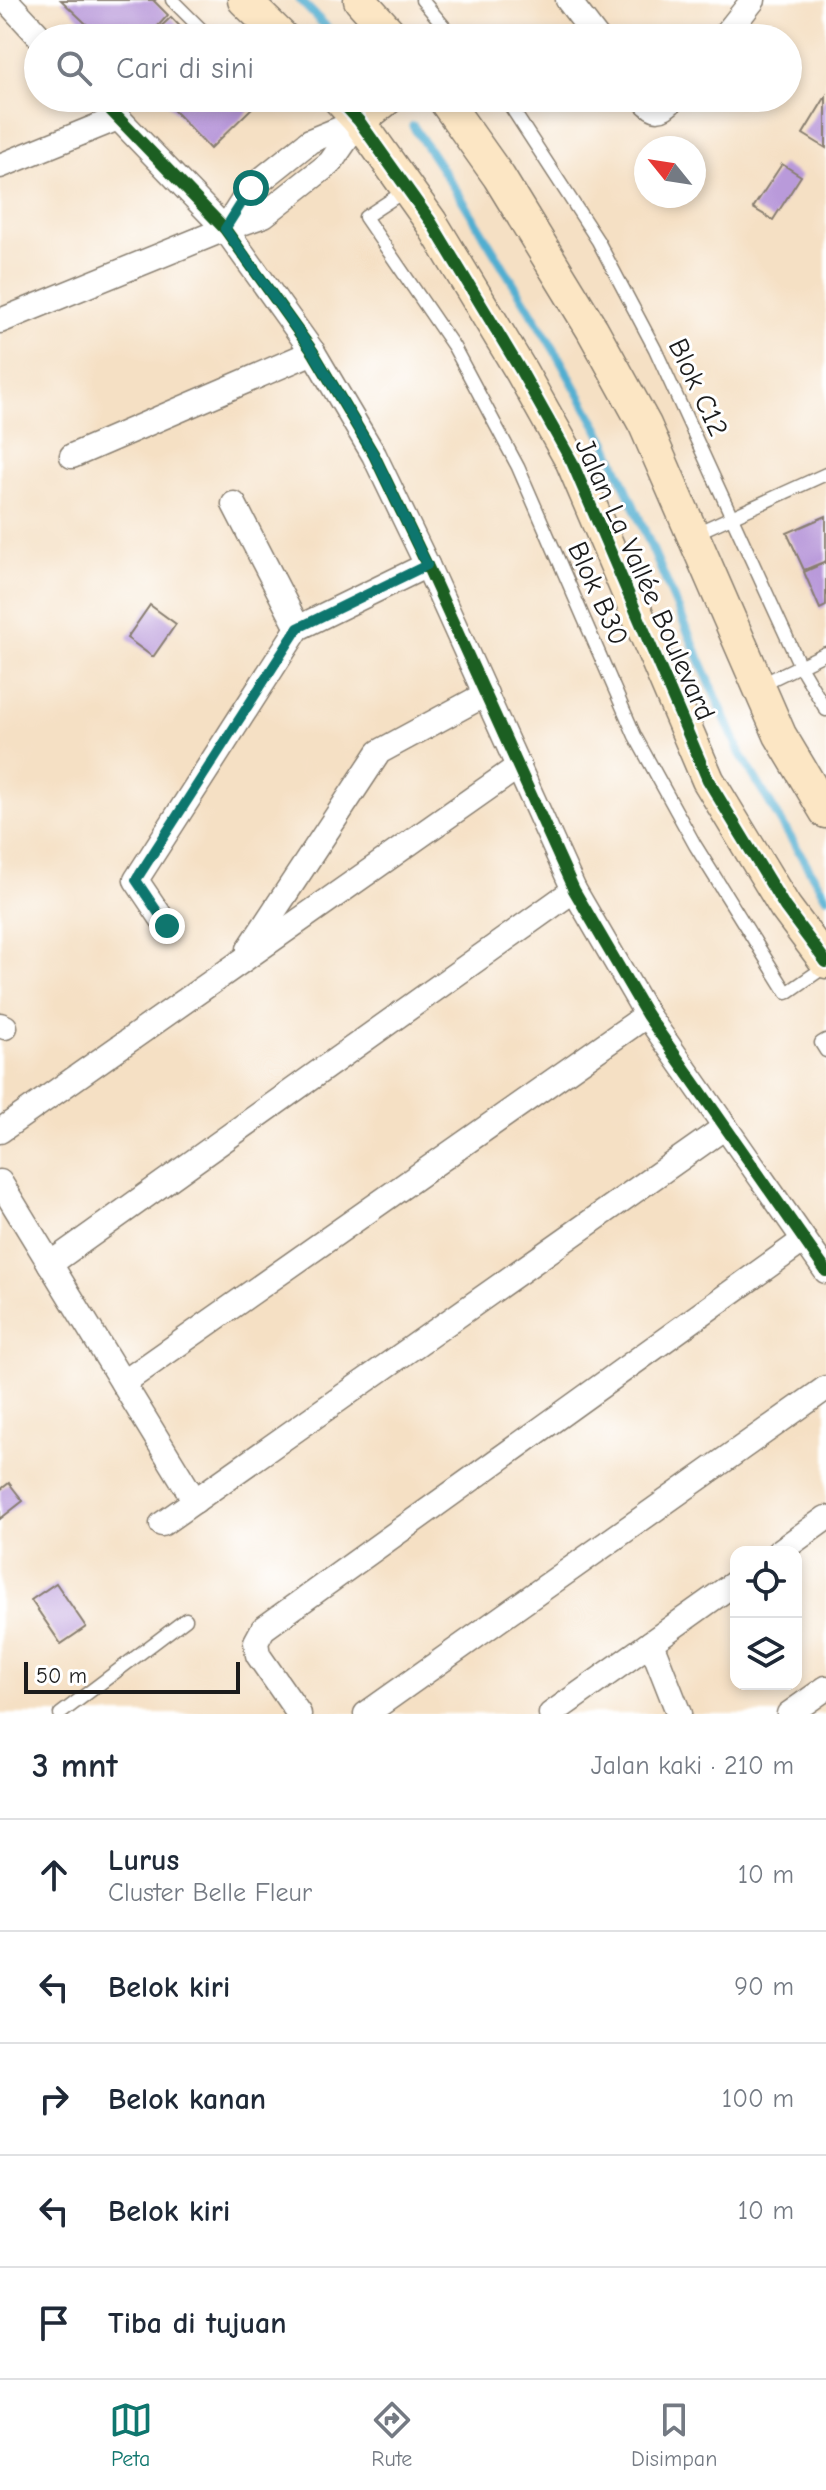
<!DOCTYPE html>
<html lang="id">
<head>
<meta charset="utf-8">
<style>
	body { margin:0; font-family:"Comic Neue",sans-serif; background:#f2f2f3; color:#1f2937 }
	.controls { position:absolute; right:24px; bottom:24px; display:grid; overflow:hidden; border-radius:16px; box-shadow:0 4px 12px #0003 }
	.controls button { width:72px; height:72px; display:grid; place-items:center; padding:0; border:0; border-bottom:2px solid #e0e1e3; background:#fff; color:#1f2937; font:40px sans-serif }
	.compass { position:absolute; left:634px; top:136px; width:72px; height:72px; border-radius:50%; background:#fff; box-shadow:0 4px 12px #0003; rotate:300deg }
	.scale { position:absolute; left:24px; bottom:20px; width:216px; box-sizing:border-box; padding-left:8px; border:4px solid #1c1c1c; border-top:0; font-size:22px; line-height:28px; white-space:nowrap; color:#1c1c1c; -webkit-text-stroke:6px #fff; paint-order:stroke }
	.stop { position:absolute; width:24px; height:24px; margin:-18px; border:6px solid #0f766e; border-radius:50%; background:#fff }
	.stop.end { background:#0f766e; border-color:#fff; box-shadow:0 2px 8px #0008 }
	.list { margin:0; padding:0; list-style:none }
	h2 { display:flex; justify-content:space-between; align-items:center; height:104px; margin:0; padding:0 32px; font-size:34px }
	h2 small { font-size:26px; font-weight:400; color:#747a83 }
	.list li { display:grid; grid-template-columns:52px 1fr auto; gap:24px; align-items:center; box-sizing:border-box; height:112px; padding:0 32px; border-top:2px solid #e0e1e3 }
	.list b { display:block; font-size:30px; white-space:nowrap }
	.list p { margin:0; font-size:26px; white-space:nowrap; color:#747a83 }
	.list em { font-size:26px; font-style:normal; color:#747a83 }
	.icon { flex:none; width:44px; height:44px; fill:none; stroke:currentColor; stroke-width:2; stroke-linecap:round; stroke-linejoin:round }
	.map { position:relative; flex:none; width:826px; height:1714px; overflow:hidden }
	.search { position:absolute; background:#fff; box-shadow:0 4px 12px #0003; left:24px; right:24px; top:24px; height:88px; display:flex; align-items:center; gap:20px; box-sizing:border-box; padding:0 28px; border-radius:44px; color:#747a83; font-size:30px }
	.sheet { height:664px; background:#fff }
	nav { display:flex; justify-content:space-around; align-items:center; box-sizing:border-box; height:112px; border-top:2px solid #e0e1e3; background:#fff; font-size:22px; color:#747a83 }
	nav a { display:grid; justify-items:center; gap:4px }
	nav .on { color:#0f766e }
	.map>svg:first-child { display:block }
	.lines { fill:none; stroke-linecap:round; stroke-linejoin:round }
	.stream { stroke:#51aed0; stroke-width:9 }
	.building { fill:#b99ada }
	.lane-casing { stroke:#887e70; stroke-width:15 }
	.street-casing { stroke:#887e70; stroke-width:27 }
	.secondary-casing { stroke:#887e70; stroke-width:35 }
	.lane { stroke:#fff; stroke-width:12 }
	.street { stroke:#fff; stroke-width:24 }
	.secondary { stroke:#fce6c4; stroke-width:32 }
	.cycleway-casing { stroke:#fff; stroke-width:17 }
	.cycleway { stroke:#1b5e20; stroke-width:12 }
	.route { stroke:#0f766e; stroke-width:10 }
	.labels { text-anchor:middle; stroke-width:6; stroke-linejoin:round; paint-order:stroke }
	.street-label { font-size:28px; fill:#1c1c1c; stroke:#fff }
</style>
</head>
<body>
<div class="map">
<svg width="826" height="1714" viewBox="0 0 826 1714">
	<rect width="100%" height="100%" fill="#fff"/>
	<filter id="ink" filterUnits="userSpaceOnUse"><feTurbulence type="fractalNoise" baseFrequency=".0125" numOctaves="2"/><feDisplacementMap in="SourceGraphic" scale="16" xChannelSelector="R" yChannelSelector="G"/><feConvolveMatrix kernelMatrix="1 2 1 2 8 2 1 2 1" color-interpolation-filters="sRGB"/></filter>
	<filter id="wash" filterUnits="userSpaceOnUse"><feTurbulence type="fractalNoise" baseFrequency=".006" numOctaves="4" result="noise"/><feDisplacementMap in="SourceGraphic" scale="32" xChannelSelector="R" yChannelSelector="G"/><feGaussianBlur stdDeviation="1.8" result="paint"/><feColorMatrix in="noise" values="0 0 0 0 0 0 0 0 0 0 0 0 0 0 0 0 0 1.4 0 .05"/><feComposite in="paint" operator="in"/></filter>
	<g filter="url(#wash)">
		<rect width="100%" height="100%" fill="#f5e0c4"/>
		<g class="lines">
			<!-- stream -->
			<g class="stream">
				<path d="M300,0L337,38"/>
				<path d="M413,126L463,201L555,351L607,444L740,753L826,897"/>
			</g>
		</g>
		<g id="blocks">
			<!-- building -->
			<g class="building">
				<path d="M61,0H155L154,1L168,15L147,38H101Z"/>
				<path d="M171,17L191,38H149Z"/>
				<path d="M826,96V148L803,134Z"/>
				<path d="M162,98H249L255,105L210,149Z"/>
				<path d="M782,164L801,176L773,220L753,208Z"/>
				<path d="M826,516V561L804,570L787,533Z"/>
				<path d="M826,562V606L820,609L804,572Z"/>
				<path d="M150,605L176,624L153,657L127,638Z"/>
				<path d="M9,1483L23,1501L0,1519V1490Z"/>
				<path d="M56,1583L86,1627L61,1644L31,1600Z"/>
			</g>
		</g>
	</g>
	<g filter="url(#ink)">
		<use href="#blocks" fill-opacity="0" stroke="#887e70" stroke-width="2"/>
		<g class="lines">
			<!-- lane casing -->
			<g class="lane-casing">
				<g id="lane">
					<path d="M172,0L210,38"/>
					<path d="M422,0L454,38"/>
					<path d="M505,98L598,241L655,349L800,666L826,710"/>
					<path d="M406,190L365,217L454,347L518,467L635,736L695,845L787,993L826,966"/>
					<path d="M694,534L826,474"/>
					<path d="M760,685L826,653"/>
					<path d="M826,1040L821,1043L826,1051"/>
					<path d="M60,1714L186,1619"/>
				</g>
			</g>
			<!-- street casing -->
			<g class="street-casing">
				<g id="street">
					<path d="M6,0L41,38"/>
					<path d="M568,0L597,38"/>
					<path d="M723,38L753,0"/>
					<path d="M99,98L225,229L313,352L374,455L427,565L574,890L647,1015L826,1271"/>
					<path d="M643,98C655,113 662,112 674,98"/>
					<path d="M0,166L118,118"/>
					<path d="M225,229L251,188L310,141L359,121"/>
					<path d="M0,321L225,229L264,215L330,163L359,121"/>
					<path d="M72,456L313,352"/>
					<path d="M234,504L298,628"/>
					<path d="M167,926L136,880L298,628L427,565"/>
					<path d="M249,949L379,752L486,694"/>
					<path d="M0,1025L5,1027"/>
					<path d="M0,1131L519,766"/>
					<path d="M0,1182L195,1501"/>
					<path d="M50,1264L574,890"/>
					<path d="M123,1383L647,1015"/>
					<path d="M162,1524L725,1127"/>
					<path d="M779,1552L826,1518"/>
					<path d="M651,1643L679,1714"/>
					<path d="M299,1714L258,1655L256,1642L263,1629L804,1240"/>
					<path d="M366,1714L826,1388"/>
					<path d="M551,1714L736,1582"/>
					<path d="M789,1714L826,1688"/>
				</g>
			</g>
			<!-- secondary casing -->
			<g class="secondary-casing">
				<g id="secondary">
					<path d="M244,0L283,38"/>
					<path d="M360,0L394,38"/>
					<path d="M338,98L359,121L431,222L521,371L572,462L708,780L785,907L826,962"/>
					<path d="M443,98L499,177L592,329L645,425L780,735L826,812"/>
					<path d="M359,121L388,98"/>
				</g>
			</g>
			<!-- lane -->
			<use href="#lane" class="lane"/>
			<!-- street -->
			<use href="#street" class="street"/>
			<!-- secondary -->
			<use href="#secondary" class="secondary"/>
			<!-- cycleway casing -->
			<g class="cycleway-casing">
				<g id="cycleway">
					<path d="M99,98L225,229L313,352L374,455L427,565L574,890L647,1015L826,1271"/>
					<path d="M338,98L359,121L431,222L521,371L572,462L708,780L785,907L826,962"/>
				</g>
			</g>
			<!-- cycleway -->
			<use href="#cycleway" class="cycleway"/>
		</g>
	</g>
	<g class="lines" filter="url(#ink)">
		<!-- route -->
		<path class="route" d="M167,926L136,880L298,628L427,565L374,455L313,352L225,229L251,188"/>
	</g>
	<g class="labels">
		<!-- street labels -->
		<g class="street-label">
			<text transform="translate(699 387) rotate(65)" y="10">Blok C12</text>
			<text transform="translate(646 579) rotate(66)" y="10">Jalan La Vallée Boulevard</text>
			<text transform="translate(599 593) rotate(66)" y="10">Blok B30</text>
		</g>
	</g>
</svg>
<div class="controls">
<button><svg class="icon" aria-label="locate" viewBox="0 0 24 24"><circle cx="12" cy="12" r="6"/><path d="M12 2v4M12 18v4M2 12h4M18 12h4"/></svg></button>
<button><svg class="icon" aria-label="layers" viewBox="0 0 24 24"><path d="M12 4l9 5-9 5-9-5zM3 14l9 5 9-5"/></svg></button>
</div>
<svg class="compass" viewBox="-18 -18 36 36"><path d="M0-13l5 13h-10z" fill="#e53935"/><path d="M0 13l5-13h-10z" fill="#747a83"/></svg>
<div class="scale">50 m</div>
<div class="stop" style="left:251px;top:188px"></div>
<div class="stop end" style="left:167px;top:926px"></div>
<div class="search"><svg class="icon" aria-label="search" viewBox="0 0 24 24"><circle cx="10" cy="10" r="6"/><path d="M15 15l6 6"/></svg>Cari di sini</div>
</div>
<section class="sheet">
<h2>3 mnt<small>Jalan kaki · 210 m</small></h2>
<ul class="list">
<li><svg class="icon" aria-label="ahead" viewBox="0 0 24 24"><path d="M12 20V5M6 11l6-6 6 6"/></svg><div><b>Lurus</b><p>Cluster Belle Fleur</p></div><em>10 m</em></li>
<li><svg class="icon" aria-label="left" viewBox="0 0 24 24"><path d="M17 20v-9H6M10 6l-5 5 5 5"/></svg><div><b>Belok kiri</b></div><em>90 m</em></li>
<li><svg class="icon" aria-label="right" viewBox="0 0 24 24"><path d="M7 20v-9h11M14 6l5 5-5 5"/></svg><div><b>Belok kanan</b></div><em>100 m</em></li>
<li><svg class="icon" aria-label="left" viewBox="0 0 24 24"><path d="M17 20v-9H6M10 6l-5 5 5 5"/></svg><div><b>Belok kiri</b></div><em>10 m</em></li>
<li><svg class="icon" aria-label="arrive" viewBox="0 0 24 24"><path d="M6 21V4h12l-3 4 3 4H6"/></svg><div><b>Tiba di tujuan</b></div></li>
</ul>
</section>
<nav>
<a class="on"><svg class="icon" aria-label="map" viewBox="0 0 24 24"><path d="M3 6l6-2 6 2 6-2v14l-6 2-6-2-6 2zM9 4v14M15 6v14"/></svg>Peta</a>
<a><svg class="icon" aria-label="directions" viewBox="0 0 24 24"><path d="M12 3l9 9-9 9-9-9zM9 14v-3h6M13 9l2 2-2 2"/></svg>Rute</a>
<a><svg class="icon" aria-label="saved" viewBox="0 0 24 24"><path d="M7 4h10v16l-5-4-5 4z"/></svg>Disimpan</a>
</nav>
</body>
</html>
